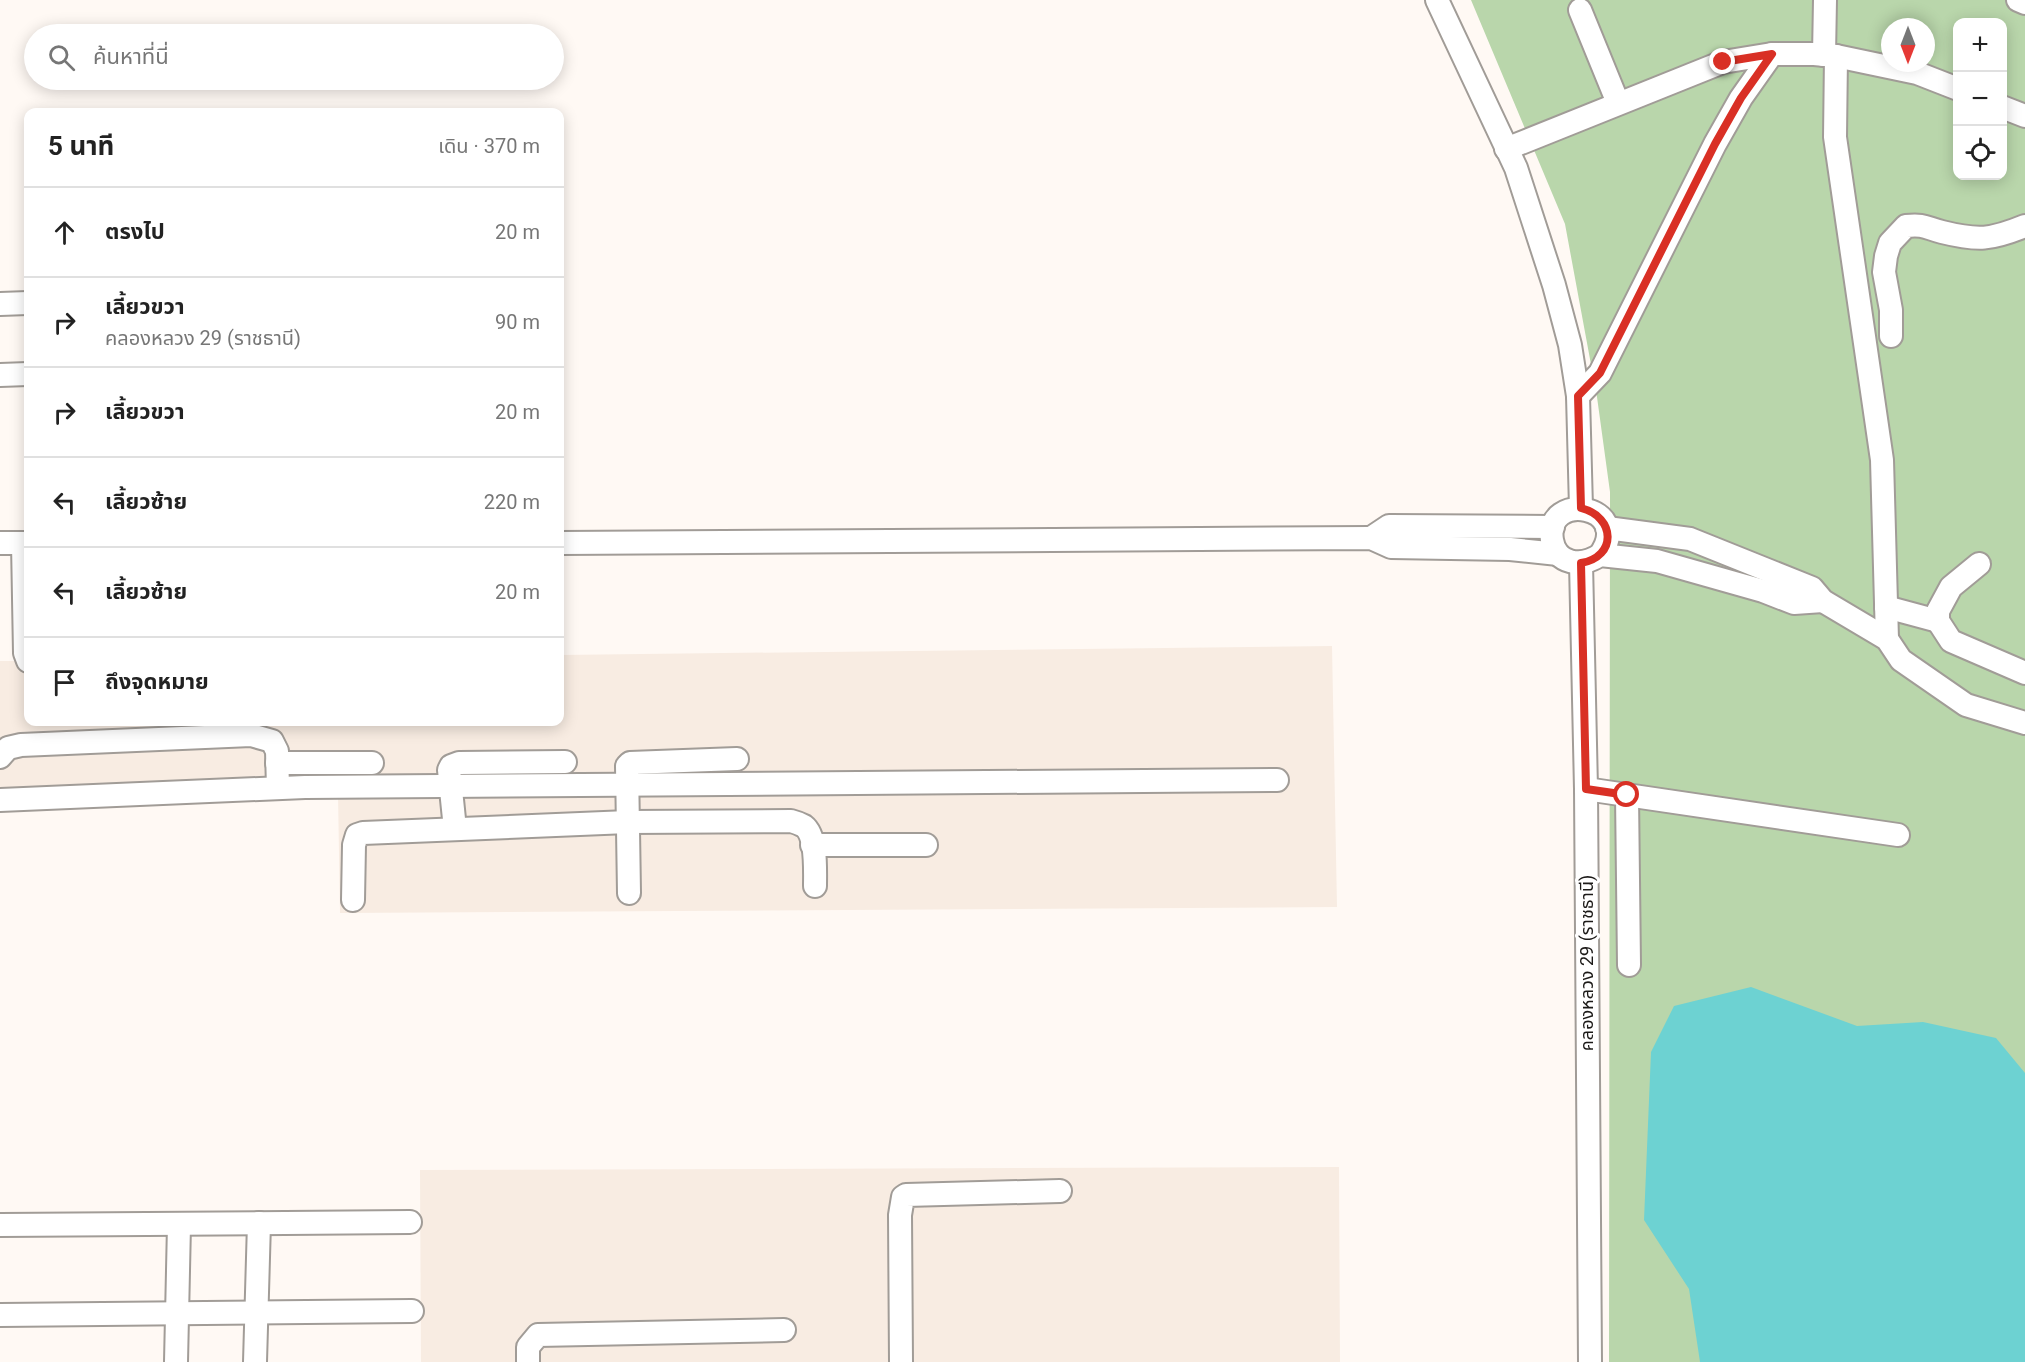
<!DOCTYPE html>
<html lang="th">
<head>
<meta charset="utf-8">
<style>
	body { margin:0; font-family:Roboto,"Noto Sans Thai",sans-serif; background:#f2f2f2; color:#222 }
	.controls { position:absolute; right:18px; top:18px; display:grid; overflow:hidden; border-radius:12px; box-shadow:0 3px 15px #0003 }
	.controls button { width:54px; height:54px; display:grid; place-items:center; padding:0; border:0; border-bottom:2px solid #e0e0e0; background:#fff; color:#222; font:30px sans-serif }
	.compass { position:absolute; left:1881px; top:18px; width:54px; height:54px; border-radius:50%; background:#fff; box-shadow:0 3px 15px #0003; rotate:180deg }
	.stop { position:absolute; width:18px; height:18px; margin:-14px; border:4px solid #d93025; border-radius:50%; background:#fff }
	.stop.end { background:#d93025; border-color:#fff; box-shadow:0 2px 6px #0008 }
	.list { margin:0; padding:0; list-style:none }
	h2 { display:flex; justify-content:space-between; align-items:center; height:78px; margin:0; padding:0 24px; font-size:26px }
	h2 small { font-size:20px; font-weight:400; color:#767676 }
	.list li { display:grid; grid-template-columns:39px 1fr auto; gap:18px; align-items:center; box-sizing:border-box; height:90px; padding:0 24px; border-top:2px solid #e0e0e0 }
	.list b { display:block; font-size:22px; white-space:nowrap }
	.list p { margin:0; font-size:20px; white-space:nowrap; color:#767676 }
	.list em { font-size:20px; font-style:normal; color:#767676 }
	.icon { flex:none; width:33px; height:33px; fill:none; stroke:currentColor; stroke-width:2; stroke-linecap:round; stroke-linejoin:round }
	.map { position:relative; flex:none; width:2025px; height:1362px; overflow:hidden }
	.search { position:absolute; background:#fff; box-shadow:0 3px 15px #0003; left:24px; top:24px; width:540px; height:66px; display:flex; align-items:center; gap:15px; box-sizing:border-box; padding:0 21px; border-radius:33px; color:#767676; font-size:22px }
	.panel { position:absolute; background:#fff; box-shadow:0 3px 15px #0003; left:24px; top:108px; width:540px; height:618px; border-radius:12px }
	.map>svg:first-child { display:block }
	.built { fill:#f8ece2 }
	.green { fill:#b9d6ab; fill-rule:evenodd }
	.water { fill:#6dd2d2 }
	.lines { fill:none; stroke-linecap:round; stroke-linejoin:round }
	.minor-casing { stroke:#a19c97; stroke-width:26 }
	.minor { stroke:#fff; stroke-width:22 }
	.route { stroke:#d93025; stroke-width:8 }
	.labels { text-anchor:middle; stroke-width:6; stroke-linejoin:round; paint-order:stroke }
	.street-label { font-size:18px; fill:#1c1a18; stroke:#fff }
</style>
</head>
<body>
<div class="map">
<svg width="2025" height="1362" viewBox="0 0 2025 1362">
	<rect width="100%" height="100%" fill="#fff9f4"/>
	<!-- built -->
	<g class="built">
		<path d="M1332,646L1337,907L340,913L338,794L0,797V661H28V722H560V655Z"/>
		<path d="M1339,1167L1340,1362H421L420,1170Z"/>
	</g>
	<!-- green -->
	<path class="green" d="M1471,0H2025V1362H1609L1610,492L1597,397L1565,224ZM1958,22H2002V176H1958ZM1890,27H1926V63H1890Z"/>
	<!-- water -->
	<path class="water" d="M1751,987L1857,1026L1923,1022L1996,1038L2025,1073V1362H1700L1689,1289L1644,1220L1651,1052L1674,1006Z"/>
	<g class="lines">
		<!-- minor casing -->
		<g class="minor-casing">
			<g id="minor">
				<path d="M1437,0L1516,168L1554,285L1570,345L1578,396L1581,508"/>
				<path d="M2018,0L2025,3"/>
				<path d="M1580,10L1618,103"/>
				<path d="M1824,55L1825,0"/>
				<path d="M1836,56L1835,137L1882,460L1887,639"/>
				<path d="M2002,107L2025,116"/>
				<path d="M1506,149L1723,62L1772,54H1814L1836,56L1917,73L1958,89"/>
				<path d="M0,304L28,303"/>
				<path d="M1891,336V310L1884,272L1886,256L1890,243L1906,226C1925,224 1926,228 1942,232C1978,241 1991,240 2025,226"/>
				<path d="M0,375L28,374"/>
				<path d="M1578,396L1600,373L1715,144L1741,98L1772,54"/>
				<path d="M1607,528L1690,539L1812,588L1823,601L1887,639L1901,660L1966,705L2025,723"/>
				<path d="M1371,538L1389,526L1553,527"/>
				<path d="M0,543H28"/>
				<path d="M23,543L25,653L28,661"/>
				<path d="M560,543L1371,538L1391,547L1510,549L1558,554"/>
				<path d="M1600,555C1635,505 1544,490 1552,540C1556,565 1582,567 1600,555L1657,561L1763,591L1794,603L1823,601"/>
				<path d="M1581,563L1586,789L1590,1362"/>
				<path d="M1979,564L1951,587L1938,611V621L1951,641L2025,673"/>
				<path d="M1886,607L1938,621"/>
				<path d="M0,757L8,748L21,745L251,735L272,741L277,751L278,788"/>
				<path d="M277,763H372"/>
				<path d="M1586,789L1898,835"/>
				<path d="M1627,795L1629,965"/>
				<path d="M0,800L305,787L1277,780"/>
				<path d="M455,829L449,770L451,766L459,763L565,762"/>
				<path d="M812,845H926"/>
				<path d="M629,893L627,766L630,763L737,759"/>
				<path d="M353,900L354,845L357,835L363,833L628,822L791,821C795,822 800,824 804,826C817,836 815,871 815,886"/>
				<path d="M0,1225L410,1222"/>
				<path d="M0,1315L412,1311"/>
				<path d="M176,1362L179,1225"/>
				<path d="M255,1362L259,1223"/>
				<path d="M528,1362V1347L538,1335L784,1330"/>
				<path d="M901,1362L900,1215L903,1197L906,1195L1060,1191"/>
			</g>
		</g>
		<!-- minor -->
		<use href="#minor" class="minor"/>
	</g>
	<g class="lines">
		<!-- route -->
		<path class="route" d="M1627,795L1586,789L1581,563C1617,557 1616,517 1581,508L1578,396L1600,373L1715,144L1741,98L1772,54L1723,62"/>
	</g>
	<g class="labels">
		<!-- street labels -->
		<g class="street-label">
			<text transform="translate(1587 963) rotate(-90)" y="6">คลองหลวง 29 (ราชธานี)</text>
		</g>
	</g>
</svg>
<div class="controls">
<button>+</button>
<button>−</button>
<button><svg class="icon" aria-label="locate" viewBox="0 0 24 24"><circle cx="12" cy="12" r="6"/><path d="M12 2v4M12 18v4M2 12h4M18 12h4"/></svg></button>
</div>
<svg class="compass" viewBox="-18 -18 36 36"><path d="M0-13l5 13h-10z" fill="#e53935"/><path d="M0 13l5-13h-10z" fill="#767676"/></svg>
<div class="stop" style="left:1627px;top:795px"></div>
<div class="stop end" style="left:1723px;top:62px"></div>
<div class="search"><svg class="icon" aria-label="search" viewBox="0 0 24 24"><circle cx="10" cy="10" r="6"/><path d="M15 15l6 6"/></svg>ค้นหาที่นี่</div>
<section class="panel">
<h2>5 นาที<small>เดิน · 370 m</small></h2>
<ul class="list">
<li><svg class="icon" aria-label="ahead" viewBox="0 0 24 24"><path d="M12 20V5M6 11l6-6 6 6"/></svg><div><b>ตรงไป</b></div><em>20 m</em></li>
<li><svg class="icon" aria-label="right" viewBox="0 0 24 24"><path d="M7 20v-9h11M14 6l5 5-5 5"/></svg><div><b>เลี้ยวขวา</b><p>คลองหลวง 29 (ราชธานี)</p></div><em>90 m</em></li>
<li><svg class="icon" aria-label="right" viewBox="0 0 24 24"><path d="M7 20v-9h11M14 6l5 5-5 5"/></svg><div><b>เลี้ยวขวา</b></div><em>20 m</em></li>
<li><svg class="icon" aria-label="left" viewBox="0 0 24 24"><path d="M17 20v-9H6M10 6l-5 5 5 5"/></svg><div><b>เลี้ยวซ้าย</b></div><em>220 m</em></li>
<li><svg class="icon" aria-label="left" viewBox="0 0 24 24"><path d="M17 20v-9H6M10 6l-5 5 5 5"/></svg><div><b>เลี้ยวซ้าย</b></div><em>20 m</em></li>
<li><svg class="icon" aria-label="arrive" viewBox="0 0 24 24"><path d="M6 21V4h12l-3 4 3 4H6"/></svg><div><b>ถึงจุดหมาย</b></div></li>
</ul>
</section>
</div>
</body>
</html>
